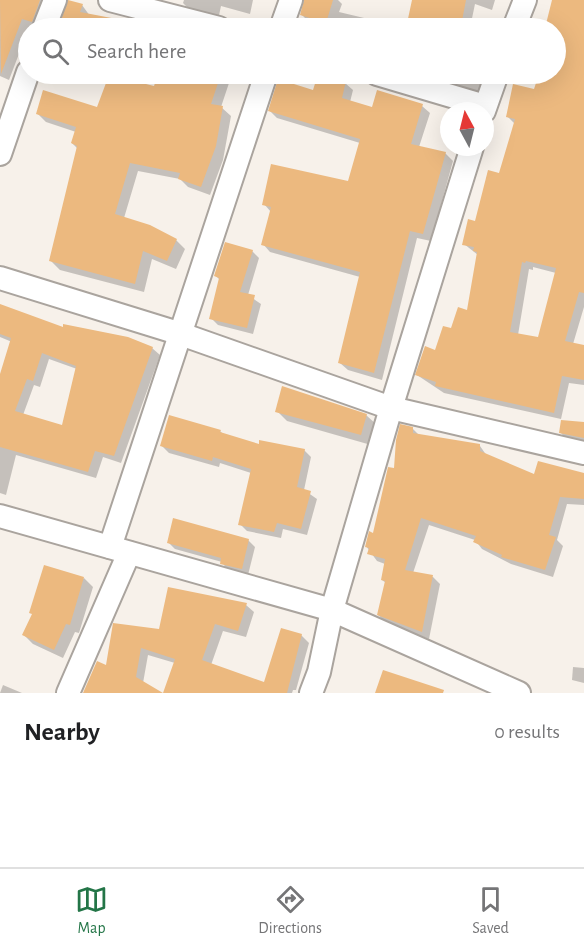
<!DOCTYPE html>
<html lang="en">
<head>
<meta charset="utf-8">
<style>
	body { margin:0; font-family:"Alegreya Sans",sans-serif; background:#f6f6f6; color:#202124 }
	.compass { position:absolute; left:440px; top:102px; width:54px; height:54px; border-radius:50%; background:#fff; box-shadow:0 6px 24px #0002; rotate:353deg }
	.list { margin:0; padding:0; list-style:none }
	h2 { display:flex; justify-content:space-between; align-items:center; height:78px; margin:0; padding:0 24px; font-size:26px }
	h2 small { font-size:20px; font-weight:400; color:#757577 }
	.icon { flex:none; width:33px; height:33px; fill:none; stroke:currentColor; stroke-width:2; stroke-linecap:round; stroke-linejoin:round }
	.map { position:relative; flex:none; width:584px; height:693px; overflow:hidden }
	.search { position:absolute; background:#fff; box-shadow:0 6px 24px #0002; left:18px; right:18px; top:18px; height:66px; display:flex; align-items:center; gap:15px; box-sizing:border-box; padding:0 21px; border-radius:33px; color:#757577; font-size:22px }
	.sheet { height:174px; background:#fff }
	nav { display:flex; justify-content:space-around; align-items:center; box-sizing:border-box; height:84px; border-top:2px solid #e0e0e0; background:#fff; font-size:16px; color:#757577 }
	nav a { display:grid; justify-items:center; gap:3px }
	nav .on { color:#237547 }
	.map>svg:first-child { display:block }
	.shadow { fill:#0003; fill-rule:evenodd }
	.building { fill:#ecb97f; fill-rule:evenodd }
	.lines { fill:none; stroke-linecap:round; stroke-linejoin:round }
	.minor-casing { stroke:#aaa49e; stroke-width:26 }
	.minor { stroke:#fff; stroke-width:22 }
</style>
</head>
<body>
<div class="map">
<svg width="584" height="693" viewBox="0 0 584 693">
	<rect width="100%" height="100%" fill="#f7f1ea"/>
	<!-- shadow -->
	<g class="shadow">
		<path d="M0,0H52L39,28L30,25L9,80L0,76Z"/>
		<path d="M184,0H253L250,14L221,6L218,20L192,12L183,3Z"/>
		<path d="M305,0H338L342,4L339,12L406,28H330L310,23L302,15Z"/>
		<path d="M423,0H495L492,10L475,4L470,28H408L414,1Z"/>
		<path d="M560,0H584V307L573,344L584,346V385L569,383L561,419L444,393L417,375L468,312L478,255L464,244L500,174L515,124L507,116L536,91L540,74H556V28H546L551,10ZM533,267L556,273L539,339L518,335L529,269L533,270Z"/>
		<path d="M69,1L82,5L90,16L140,26L143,28H59Z"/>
		<path d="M111,74H141L131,131L141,134L159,74H232L221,107L231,116L223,160L210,195L188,187L180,179L138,171L124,218L176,240L185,249L176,269L152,259L144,292L60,270L51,261L78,149L72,143L76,132L46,122L37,113L97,109Z"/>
		<path d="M414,74H489L482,95Z"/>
		<path d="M345,83L353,90L350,102L373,109L422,106L430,113L419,147L445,153L453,161L431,241L417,238L382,380L348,370L340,363L360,277L270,252L263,244L271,212L264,204L349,183L360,143L277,118L270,111L314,91Z"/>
		<path d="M252,251L259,258L248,295L261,304L253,334L218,325L211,318L220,280L215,275Z"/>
		<path d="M0,305L64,329L152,348L160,355L121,463L103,457L96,478L16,455L6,495L0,493V379L12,342L0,337ZM49,359L77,369L63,427L23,415L34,385L40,387Z"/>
		<path d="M277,411L366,415L377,425L371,445L287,421Z"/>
		<path d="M584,424V442L567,440L561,433Z"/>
		<path d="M412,428L419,435L480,446L487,456L535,476L584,478V505L567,504L557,540L563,546L553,577L511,564L482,549L475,540L429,525L413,573L433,577L440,584L429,639L386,622L378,615L386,583L382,580L385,564L377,561L366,546L374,535L395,470Z"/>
		<path d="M220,431L224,435L260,446L304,450L311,457L304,490L317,499L307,535L283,529L281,538L247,531L240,524L251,473L220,463L219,467L169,453L162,446Z"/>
		<path d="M248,540L255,547L248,575L228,571L222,562L175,549L168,542Z"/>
		<path d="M84,578L93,587L79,633L75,632L63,658L33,644L24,635L33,614Z"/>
		<path d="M246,605L254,612L246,637L223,631L211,665L265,684L301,635L309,643L296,690H293L292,693H164L175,663L148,655L143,683L160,693H92L107,667L160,631Z"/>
		<path d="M573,667L584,668V683L572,680Z"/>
		<path d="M3,685L22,693H0Z"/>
	</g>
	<!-- building -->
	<g class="building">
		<path d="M0,0H40L32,22L22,19L1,74Z"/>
		<path d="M68,0L83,4L80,12L122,20L121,28H58Z"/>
		<path d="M304,0H333L326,23L300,15Z"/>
		<path d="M412,0H466L461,26L452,24L451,28H406Z"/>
		<path d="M552,0H584V293L579,292L565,341L584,345V380L562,376L554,413L435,386L436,382L415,375L425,346L435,350L443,326L451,328L458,307L467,310L477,252L473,251L474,247L462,245L468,219L475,221L488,170L499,173L515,119L506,117L513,84L534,89L539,74H555V28H545ZM526,261L556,268L538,337L510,332L522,262L525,263Z"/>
		<path d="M158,74H221L211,104L223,106L216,146L201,187L178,179L180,173L130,163L115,214L150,225L177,239L167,261L143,251L135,284L49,261L77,146L71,143L76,127L36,114L43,90L97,107L109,75L134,84V81L154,86Z"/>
		<path d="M318,74L346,81L342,98L372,107L377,90L423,104L411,144L446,152L423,234L410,231L374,373L338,363L360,272L261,245L271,207L262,205L271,164L348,181L360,139L268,111L278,79L313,90Z"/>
		<path d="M225,242L253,250L240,292L255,295L247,328L209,319L219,278L214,276Z"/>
		<path d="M0,304L63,327V324L128,337L153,347L114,456L95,451L88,472L0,447V374L11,338L0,334ZM42,353L76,366L62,425L15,411L27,379L33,381Z"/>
		<path d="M282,386L367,414L361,435L275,412Z"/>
		<path d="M169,415L221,430L220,432L259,444V440L305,449L297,487L311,491L301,529L277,523L274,532L238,525L251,469L213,457L212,461L160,446Z"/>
		<path d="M561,420L584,422V438L559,433Z"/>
		<path d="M400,424L413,427V433L480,444V451L534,474L538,461L584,473V499L560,497L549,535L556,537L545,570L501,557L502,555L473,542L476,536L421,518L405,570L433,575L422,632L377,615L385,581L381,580L385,559L367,554L369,548L365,547L369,531L373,533L388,467L394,468L396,440Z"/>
		<path d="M173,518L249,539L242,569L220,564L221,558L167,543Z"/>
		<path d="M44,565L84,577L70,625L66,624L54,650L22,635L32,614L29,613Z"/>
		<path d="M168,587L247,603L238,631L215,624L202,660L264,682L281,628L302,634L287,693H83L97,661L106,665L113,623L159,629ZM141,648L175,659L163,693L136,677Z"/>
		<path d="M383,670L444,690L443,693H375Z"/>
	</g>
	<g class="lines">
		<!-- minor casing -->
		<g class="minor-casing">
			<g id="minor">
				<path d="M110,0L219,28"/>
				<path d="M44,28L55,0"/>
				<path d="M281,28L291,0"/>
				<path d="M514,28L525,0"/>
				<path d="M377,74L485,106"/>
				<path d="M484,111L497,74"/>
				<path d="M0,154L28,72"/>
				<path d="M0,278L178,333L391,408L584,453"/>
				<path d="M0,516L332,610L519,693"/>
				<path d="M110,547L266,74"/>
				<path d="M68,693L129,553"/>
				<path d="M311,693L319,672L332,610L391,408L472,147"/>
			</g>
		</g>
		<!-- minor -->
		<use href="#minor" class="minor"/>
	</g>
</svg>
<svg class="compass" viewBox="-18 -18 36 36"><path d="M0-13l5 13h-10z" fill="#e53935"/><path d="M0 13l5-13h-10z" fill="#757577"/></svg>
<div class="search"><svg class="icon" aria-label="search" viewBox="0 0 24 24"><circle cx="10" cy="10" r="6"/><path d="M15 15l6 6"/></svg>Search here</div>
</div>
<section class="sheet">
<h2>Nearby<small>0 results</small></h2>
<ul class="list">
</ul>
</section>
<nav>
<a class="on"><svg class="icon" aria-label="map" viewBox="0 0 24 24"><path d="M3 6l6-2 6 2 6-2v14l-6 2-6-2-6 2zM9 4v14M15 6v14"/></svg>Map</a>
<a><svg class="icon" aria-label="directions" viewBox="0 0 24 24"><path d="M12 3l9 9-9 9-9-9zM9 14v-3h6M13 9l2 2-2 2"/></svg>Directions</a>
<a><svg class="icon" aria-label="saved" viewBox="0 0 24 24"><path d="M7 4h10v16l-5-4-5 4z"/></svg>Saved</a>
</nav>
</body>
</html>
